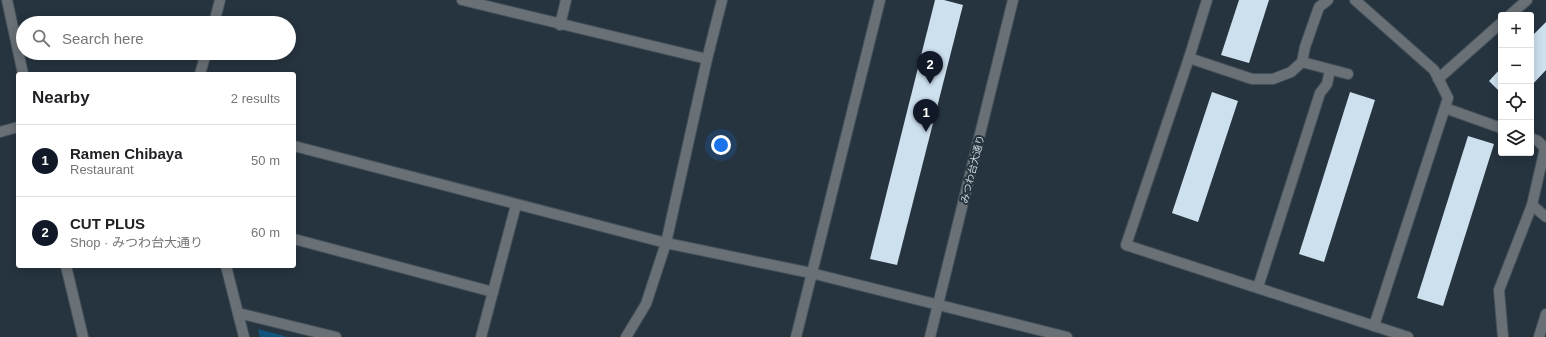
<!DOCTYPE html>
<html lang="en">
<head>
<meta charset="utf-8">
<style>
	body { margin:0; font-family:Helvetica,"Noto Sans JP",sans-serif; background:#f6f6f6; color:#202124 }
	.controls { position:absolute; right:12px; top:12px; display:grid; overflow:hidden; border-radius:4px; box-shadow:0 2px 10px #0003 }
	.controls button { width:36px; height:36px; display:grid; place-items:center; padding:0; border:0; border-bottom:1px solid #e0e0e0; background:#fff; color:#202124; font:20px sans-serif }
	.you { position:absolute; left:721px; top:145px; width:14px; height:14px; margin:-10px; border:3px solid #fff; border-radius:50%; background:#1a73e8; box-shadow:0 0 0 6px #1a73e833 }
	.badge { display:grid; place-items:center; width:26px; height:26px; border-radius:50%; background:#111827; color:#fff; font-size:13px; font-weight:700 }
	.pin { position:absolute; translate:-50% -33px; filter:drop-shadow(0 1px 2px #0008) }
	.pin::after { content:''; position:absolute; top:21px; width:14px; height:12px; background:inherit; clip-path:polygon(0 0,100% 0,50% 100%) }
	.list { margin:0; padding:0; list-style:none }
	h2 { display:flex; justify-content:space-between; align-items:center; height:52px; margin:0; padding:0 16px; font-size:17px }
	h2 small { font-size:13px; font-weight:400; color:#757577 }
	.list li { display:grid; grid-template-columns:26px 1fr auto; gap:12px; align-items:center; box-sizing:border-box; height:72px; padding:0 16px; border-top:1px solid #e0e0e0 }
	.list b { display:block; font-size:15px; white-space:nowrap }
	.list p { margin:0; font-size:13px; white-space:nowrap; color:#757577 }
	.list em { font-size:13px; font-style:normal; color:#757577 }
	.icon { flex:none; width:22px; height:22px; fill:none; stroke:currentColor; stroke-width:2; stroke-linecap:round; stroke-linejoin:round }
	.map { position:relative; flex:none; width:1546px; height:337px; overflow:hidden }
	.search { position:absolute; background:#fff; box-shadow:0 2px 10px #0003; left:16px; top:16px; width:280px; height:44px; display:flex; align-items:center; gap:10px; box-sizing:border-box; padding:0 14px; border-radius:22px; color:#757577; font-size:15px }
	.panel { position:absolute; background:#fff; box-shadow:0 2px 10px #0003; left:16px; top:72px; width:280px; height:196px; border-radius:4px }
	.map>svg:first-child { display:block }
	.green { fill:#11557f }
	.building { fill:#cde0ee }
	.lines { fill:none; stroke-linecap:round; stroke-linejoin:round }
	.minor-casing { stroke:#44515b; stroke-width:12 }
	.minor { stroke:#697076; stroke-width:10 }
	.labels { text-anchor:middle; stroke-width:4; stroke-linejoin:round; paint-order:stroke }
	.street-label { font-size:10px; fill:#cad3da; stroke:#26343f }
</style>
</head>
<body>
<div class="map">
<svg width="1546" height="337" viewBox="0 0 1546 337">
	<rect width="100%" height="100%" fill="#26343f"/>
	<!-- green -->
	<path class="green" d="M258,329L288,337H260Z"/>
	<!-- building -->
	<g class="building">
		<path d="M935,0H944L963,5L897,265L870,259Z"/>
		<path d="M1239,0H1269L1249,63L1221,55Z"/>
		<path d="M1546,22V70L1531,86V37Z"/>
		<path d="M1501,68V93L1489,81Z"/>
		<path d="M1212,92L1238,101L1198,222L1172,213Z"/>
		<path d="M1350,92L1375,100L1324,262L1299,254Z"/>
		<path d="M1468,136L1494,144L1443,306L1417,298Z"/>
	</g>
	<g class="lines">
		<!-- minor casing -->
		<g class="minor-casing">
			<g id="minor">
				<path d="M7,0L23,74"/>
				<path d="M462,0L707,59L666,243L646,304L626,337"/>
				<path d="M1207,0L1189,58L1126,245L1408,337"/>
				<path d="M1355,0L1434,70L1448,98L1374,326"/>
				<path d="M1510,15L1527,0"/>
				<path d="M214,23L220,0"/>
				<path d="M560,25L566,0"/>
				<path d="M1189,58L1252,79H1273L1291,72L1302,62L1305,47L1319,7L1328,0"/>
				<path d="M707,59L722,0"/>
				<path d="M1302,62L1348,74"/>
				<path d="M200,74L206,53"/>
				<path d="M1438,79L1501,23"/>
				<path d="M1445,108L1501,128"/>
				<path d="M0,132L18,127"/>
				<path d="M1531,138L1538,141L1545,148L1546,147"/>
				<path d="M294,146L666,243L811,273L1067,337"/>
				<path d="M1532,205L1546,217"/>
				<path d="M294,239L493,292"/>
				<path d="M66,266L83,337"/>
				<path d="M226,266L244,337"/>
				<path d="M1258,287L1320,93L1327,84L1330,70"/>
				<path d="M238,313L336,337"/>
				<path d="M481,337L516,205"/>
				<path d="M796,337L880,0"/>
				<path d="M930,337L1013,0"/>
				<path d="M1503,337L1499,290L1532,205L1545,148"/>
				<path d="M1539,337L1546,314"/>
			</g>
		</g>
		<!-- minor -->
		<use href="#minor" class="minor"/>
	</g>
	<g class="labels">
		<!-- street labels -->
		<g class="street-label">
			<text transform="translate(972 169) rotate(-76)" y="4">みつわ台大通り</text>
		</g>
	</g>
</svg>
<div class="controls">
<button>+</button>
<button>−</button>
<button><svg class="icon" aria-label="locate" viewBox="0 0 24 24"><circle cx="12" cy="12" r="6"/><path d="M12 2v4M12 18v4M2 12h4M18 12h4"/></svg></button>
<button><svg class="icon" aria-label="layers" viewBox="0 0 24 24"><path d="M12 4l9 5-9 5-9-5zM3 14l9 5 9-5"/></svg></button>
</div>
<div class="you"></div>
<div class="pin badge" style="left:926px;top:132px">1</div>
<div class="pin badge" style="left:930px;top:84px">2</div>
<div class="search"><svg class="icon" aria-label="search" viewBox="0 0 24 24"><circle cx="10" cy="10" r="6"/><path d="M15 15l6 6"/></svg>Search here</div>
<section class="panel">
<h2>Nearby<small>2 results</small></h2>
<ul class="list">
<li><span class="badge">1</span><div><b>Ramen Chibaya</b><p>Restaurant</p></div><em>50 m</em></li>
<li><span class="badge">2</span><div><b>CUT PLUS</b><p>Shop · みつわ台大通り</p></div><em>60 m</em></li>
</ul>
</section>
</div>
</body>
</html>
